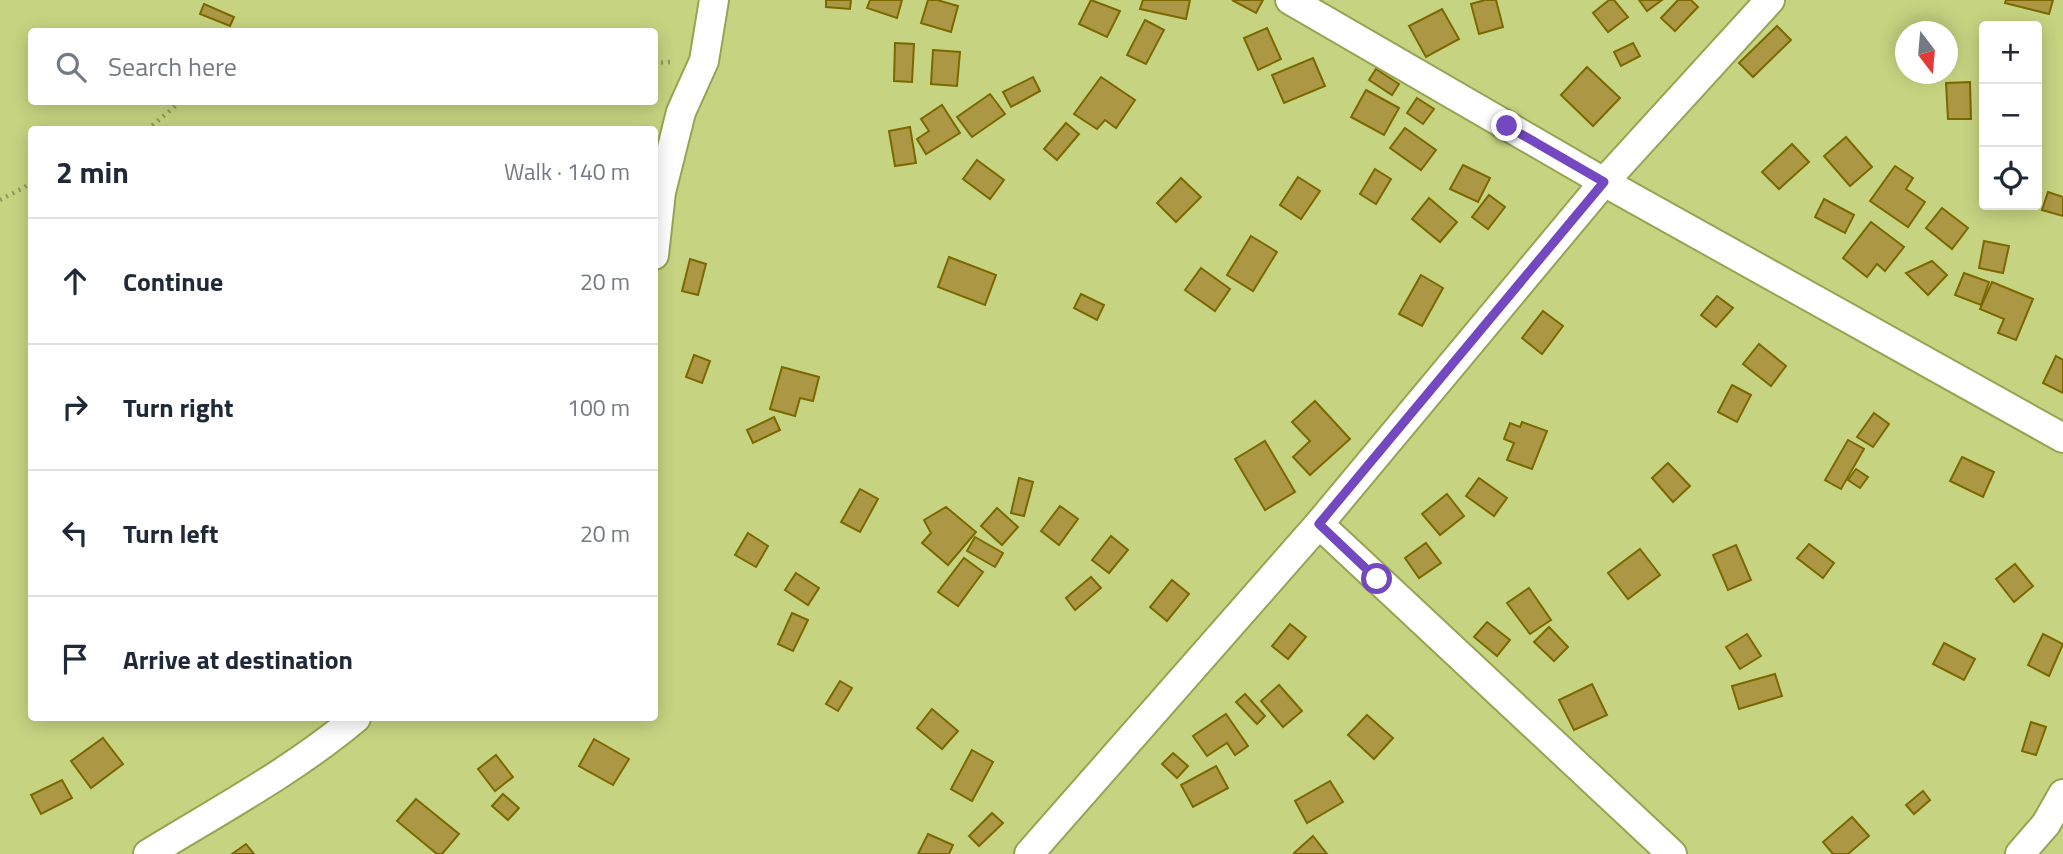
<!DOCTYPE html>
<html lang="en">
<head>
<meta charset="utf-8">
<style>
	body { margin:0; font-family:"Titillium Web",sans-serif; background:#f6f6f7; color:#1f2937 }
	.controls { position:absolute; right:21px; top:21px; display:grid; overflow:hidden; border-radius:7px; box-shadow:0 4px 18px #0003 }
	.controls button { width:63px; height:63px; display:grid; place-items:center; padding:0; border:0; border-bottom:2px solid #e0e1e3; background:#fff; color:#1f2937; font:35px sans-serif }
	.compass { position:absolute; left:1895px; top:21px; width:63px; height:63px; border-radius:50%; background:#fff; box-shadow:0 4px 18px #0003; rotate:164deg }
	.stop { position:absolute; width:21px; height:21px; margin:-16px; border:5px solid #7348c0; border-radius:50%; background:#fff }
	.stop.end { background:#7348c0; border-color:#fff; box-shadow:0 2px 7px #0008 }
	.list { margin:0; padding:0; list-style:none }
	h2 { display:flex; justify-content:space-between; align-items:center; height:91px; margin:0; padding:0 28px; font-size:30px }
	h2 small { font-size:23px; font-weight:400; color:#747a83 }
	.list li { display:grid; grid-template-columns:46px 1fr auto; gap:21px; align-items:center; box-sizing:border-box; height:126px; padding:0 28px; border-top:2px solid #e0e1e3 }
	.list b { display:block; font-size:26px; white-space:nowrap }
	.list em { font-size:23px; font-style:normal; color:#747a83 }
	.icon { flex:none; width:38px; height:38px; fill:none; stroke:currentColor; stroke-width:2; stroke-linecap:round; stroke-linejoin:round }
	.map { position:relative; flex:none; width:2063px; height:854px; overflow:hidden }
	.search { position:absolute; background:#fff; box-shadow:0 4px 18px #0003; left:28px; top:28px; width:630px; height:77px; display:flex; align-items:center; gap:18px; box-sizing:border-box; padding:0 24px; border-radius:7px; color:#747a83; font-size:26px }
	.panel { position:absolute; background:#fff; box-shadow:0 4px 18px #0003; left:28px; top:126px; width:630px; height:595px; border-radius:7px }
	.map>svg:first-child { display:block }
	.building { fill:#ac9844; stroke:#7b6800; stroke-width:2 }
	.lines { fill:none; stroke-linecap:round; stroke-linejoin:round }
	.street-casing { stroke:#97a352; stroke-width:32 }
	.path { stroke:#909a59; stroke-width:4.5; stroke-dasharray:2 5; stroke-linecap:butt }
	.street { stroke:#fff; stroke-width:28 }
	.route { stroke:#7348c0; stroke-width:9 }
</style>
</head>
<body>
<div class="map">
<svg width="2063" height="854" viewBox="0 0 2063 854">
	<rect width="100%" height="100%" fill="#c6d481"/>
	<!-- building -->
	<g class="building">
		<path d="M826,0H851L850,9L826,7Z"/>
		<path d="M870,0H902L897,18L867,8Z"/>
		<path d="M928,0H937L958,6L951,32L921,23Z"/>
		<path d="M1091,0L1120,11L1107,37L1079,24Z"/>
		<path d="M1143,0H1190L1186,19L1140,9Z"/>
		<path d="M1232,0H1263L1256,13Z"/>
		<path d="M1485,0H1496L1503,27L1479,34L1471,4Z"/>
		<path d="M1609,0H1614L1628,17L1608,32L1593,13Z"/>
		<path d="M1639,0H1662L1647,11Z"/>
		<path d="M1678,0H1691L1698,7L1675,31L1661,18Z"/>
		<path d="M2006,0H2053L2049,14L2005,3Z"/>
		<path d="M204,4L234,17L230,26L200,14Z"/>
		<path d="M1442,9L1459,39L1426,57L1409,26Z"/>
		<path d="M1145,20L1164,30L1146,64L1127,55Z"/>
		<path d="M1777,26L1791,40L1753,77L1739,63Z"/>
		<path d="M1267,28L1281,59L1258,70L1244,38Z"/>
		<path d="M895,43L914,44L912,82L894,81Z"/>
		<path d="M1633,43L1640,56L1621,66L1614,52Z"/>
		<path d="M933,50L960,52L957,86L931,84Z"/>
		<path d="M1313,58L1325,86L1284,103L1272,75Z"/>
		<path d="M1587,67L1620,98L1593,126L1561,95Z"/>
		<path d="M1376,69L1399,84L1392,95L1369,80Z"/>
		<path d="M1033,77L1040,91L1011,107L1003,92Z"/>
		<path d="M1101,77L1135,100L1116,128L1105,120L1097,129L1074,114Z"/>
		<path d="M1970,82L1971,119H1948L1946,83Z"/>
		<path d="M1366,90L1399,108L1384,135L1351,117Z"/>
		<path d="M990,94L1005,114L972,137L957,117Z"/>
		<path d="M1417,98L1434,109L1423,124L1407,113Z"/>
		<path d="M942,105L960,133L926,154L917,139L929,131L921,119Z"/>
		<path d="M1066,123L1079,134L1057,160L1044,149Z"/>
		<path d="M910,127L916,163L895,166L889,131Z"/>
		<path d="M1405,128L1436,150L1421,170L1390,148Z"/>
		<path d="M1846,137L1872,167L1850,186L1824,156Z"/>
		<path d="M1792,144L1809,162L1779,189L1762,172Z"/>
		<path d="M977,160L1004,180L990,199L963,179Z"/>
		<path d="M1463,165L1490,178L1478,202L1450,189Z"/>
		<path d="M1895,166L1913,178L1906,189L1925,202L1908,227L1870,201Z"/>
		<path d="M1375,169L1391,179L1376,204L1360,194Z"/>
		<path d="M1298,177L1320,191L1301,219L1280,205Z"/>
		<path d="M1181,178L1201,197L1176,222L1157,203Z"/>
		<path d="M2048,192L2063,197V216L2042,210Z"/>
		<path d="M1489,195L1505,207L1488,229L1472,217Z"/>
		<path d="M1429,198L1457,222L1440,242L1412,219Z"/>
		<path d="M1824,199L1854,215L1845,233L1815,217Z"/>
		<path d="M1942,208L1968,228L1952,249L1926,228Z"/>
		<path d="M1871,222L1904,247L1885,271L1877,264L1867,277L1843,258Z"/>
		<path d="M1251,236L1277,252L1253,291L1227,275Z"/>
		<path d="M1984,241L2009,246L2003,273L1979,268Z"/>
		<path d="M949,257L996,275L985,305L938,287Z"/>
		<path d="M690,259L706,264L698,295L682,291Z"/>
		<path d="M1932,261L1947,275L1928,295L1906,273Z"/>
		<path d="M1201,268L1230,289L1215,311L1185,290Z"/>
		<path d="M1964,273L1989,282L1981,305L1955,295Z"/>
		<path d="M1421,275L1443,288L1422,326L1399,314Z"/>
		<path d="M1992,282L2033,299L2016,340L1998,333L2004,319L1980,309Z"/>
		<path d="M1081,294L1104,305L1097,320L1074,308Z"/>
		<path d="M1717,296L1733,308L1716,327L1701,315Z"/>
		<path d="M1543,311L1563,326L1542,354L1522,338Z"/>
		<path d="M1759,344L1786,366L1771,386L1743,364Z"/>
		<path d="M694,355L710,361L702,383L686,377Z"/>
		<path d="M2056,356L2063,360V393L2043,383Z"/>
		<path d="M782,367L819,377L813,401L800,398L795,416L770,409Z"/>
		<path d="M1732,385L1751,395L1737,422L1718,412Z"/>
		<path d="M1315,401L1350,439L1310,475L1293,457L1310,441L1292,422Z"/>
		<path d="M1874,413L1889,424L1873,447L1857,437Z"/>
		<path d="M774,417L780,430L753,443L747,430Z"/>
		<path d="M1522,422L1547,431L1532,469L1507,460L1514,443L1504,439L1510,423L1520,427Z"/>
		<path d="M1848,440L1864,449L1841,489L1825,480Z"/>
		<path d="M1265,441L1295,492L1265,510L1235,459Z"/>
		<path d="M1962,457L1994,472L1983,497L1950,481Z"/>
		<path d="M1668,463L1690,486L1673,502L1652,478Z"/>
		<path d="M1856,469L1868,477L1860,488L1848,480Z"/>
		<path d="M1019,478L1033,482L1024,516L1011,513Z"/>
		<path d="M1479,478L1507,498L1494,516L1466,496Z"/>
		<path d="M860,489L878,499L860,532L841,522Z"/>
		<path d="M1447,494L1464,516L1440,535L1422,514Z"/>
		<path d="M1060,506L1078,519L1059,545L1041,531Z"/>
		<path d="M946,507L976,532L948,565L922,543L931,533L924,520Z"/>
		<path d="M997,508L1018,527L1002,545L981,526Z"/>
		<path d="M748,533L768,546L756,567L735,555Z"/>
		<path d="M1111,536L1128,550L1109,573L1092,560Z"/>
		<path d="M975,537L1003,553L995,567L967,551Z"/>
		<path d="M1426,543L1441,563L1419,578L1405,558Z"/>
		<path d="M1809,544L1834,563L1823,578L1797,558Z"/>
		<path d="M1736,545L1751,580L1728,590L1713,555Z"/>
		<path d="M1640,549L1660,575L1628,599L1608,573Z"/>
		<path d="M964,558L983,572L958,606L938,592Z"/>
		<path d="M2015,564L2033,586L2014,602L1996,579Z"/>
		<path d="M796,573L819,588L808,605L785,590Z"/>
		<path d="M1091,577L1101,588L1075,610L1066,598Z"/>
		<path d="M1172,580L1189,594L1167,621L1150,607Z"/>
		<path d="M1529,588L1551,620L1530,634L1507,603Z"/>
		<path d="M792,613L808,620L793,651L778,644Z"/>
		<path d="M1487,622L1510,640L1497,656L1474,637Z"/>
		<path d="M1290,624L1306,637L1288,659L1272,646Z"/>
		<path d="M1549,627L1568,647L1554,661L1534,642Z"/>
		<path d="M1747,634L1761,656L1740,669L1726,647Z"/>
		<path d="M2043,634L2063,644L2049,676L2028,665Z"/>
		<path d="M1944,643L1975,659L1964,680L1933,664Z"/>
		<path d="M1775,674L1782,696L1739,709L1732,686Z"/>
		<path d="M840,681L852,688L838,711L826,704Z"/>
		<path d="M1592,684L1607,715L1574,730L1559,700Z"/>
		<path d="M1279,685L1302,711L1283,727L1261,701Z"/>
		<path d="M1245,694L1265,716L1257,724L1236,702Z"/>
		<path d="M932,709L958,731L942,749L917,728Z"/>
		<path d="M1226,714L1248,746L1235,755L1227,743L1207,756L1193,736Z"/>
		<path d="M1367,715L1393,738L1374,759L1348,735Z"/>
		<path d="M2031,722L2046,727L2036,755L2022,751Z"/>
		<path d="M103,738L123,764L91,788L71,761Z"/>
		<path d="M594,739L629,759L613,785L579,766Z"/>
		<path d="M972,750L993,762L972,801L951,789Z"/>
		<path d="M1173,753L1188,766L1177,778L1162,764Z"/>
		<path d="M496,755L513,777L495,791L478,769Z"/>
		<path d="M1216,766L1228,788L1193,807L1181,785Z"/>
		<path d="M62,780L72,798L41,814L31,795Z"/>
		<path d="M1330,781L1343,802L1307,823L1295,801Z"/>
		<path d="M1923,791L1930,800L1914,814L1906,805Z"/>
		<path d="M503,794L519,808L508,820L492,806Z"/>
		<path d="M416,799L459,834L442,854H437L397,821Z"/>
		<path d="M992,813L1003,823L979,846L969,836Z"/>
		<path d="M1852,817L1869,836L1848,854H1833L1823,842Z"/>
		<path d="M928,834L953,845L949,854H918Z"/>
		<path d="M1313,836L1327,854H1295L1294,853Z"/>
		<path d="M246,844L254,854H232Z"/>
	</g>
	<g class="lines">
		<!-- street casing -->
		<g class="street-casing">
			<g id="street">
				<path d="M1290,0L1604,182L2063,438"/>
				<path d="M654,255L661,192L681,112L704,61L714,0"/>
				<path d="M1319,524L1672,854"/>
				<path d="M148,854C218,811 293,771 356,718"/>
				<path d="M1029,854L1319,524L1604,182L1770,0"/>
				<path d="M2020,854L2046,824L2063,794"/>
			</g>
		</g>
		<!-- path -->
		<g class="path">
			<path d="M654,63L672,62"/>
			<path d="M147,130L180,102"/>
			<path d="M0,200L32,183"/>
		</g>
		<!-- street -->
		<use href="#street" class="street"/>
	</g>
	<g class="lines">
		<!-- route -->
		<path class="route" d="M1377,579L1319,524L1604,182L1507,126"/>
	</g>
</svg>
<div class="controls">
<button>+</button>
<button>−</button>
<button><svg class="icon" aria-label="locate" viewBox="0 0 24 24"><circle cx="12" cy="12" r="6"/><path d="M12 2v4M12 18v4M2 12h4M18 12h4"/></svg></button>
</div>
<svg class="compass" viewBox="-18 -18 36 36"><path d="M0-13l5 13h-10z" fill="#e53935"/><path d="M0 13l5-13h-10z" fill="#747a83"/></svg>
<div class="stop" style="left:1377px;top:579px"></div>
<div class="stop end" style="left:1507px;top:126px"></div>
<div class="search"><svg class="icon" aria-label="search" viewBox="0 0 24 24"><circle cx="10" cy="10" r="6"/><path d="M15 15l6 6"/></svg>Search here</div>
<section class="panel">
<h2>2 min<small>Walk · 140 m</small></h2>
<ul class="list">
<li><svg class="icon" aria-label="ahead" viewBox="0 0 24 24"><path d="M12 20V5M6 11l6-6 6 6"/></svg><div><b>Continue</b></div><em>20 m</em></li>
<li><svg class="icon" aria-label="right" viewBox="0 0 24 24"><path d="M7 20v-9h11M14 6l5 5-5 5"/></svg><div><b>Turn right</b></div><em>100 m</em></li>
<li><svg class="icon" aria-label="left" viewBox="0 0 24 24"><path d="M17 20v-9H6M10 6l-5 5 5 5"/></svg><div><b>Turn left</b></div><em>20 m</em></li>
<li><svg class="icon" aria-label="arrive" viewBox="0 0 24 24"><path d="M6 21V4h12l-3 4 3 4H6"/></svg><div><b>Arrive at destination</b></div></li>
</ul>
</section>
</div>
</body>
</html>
